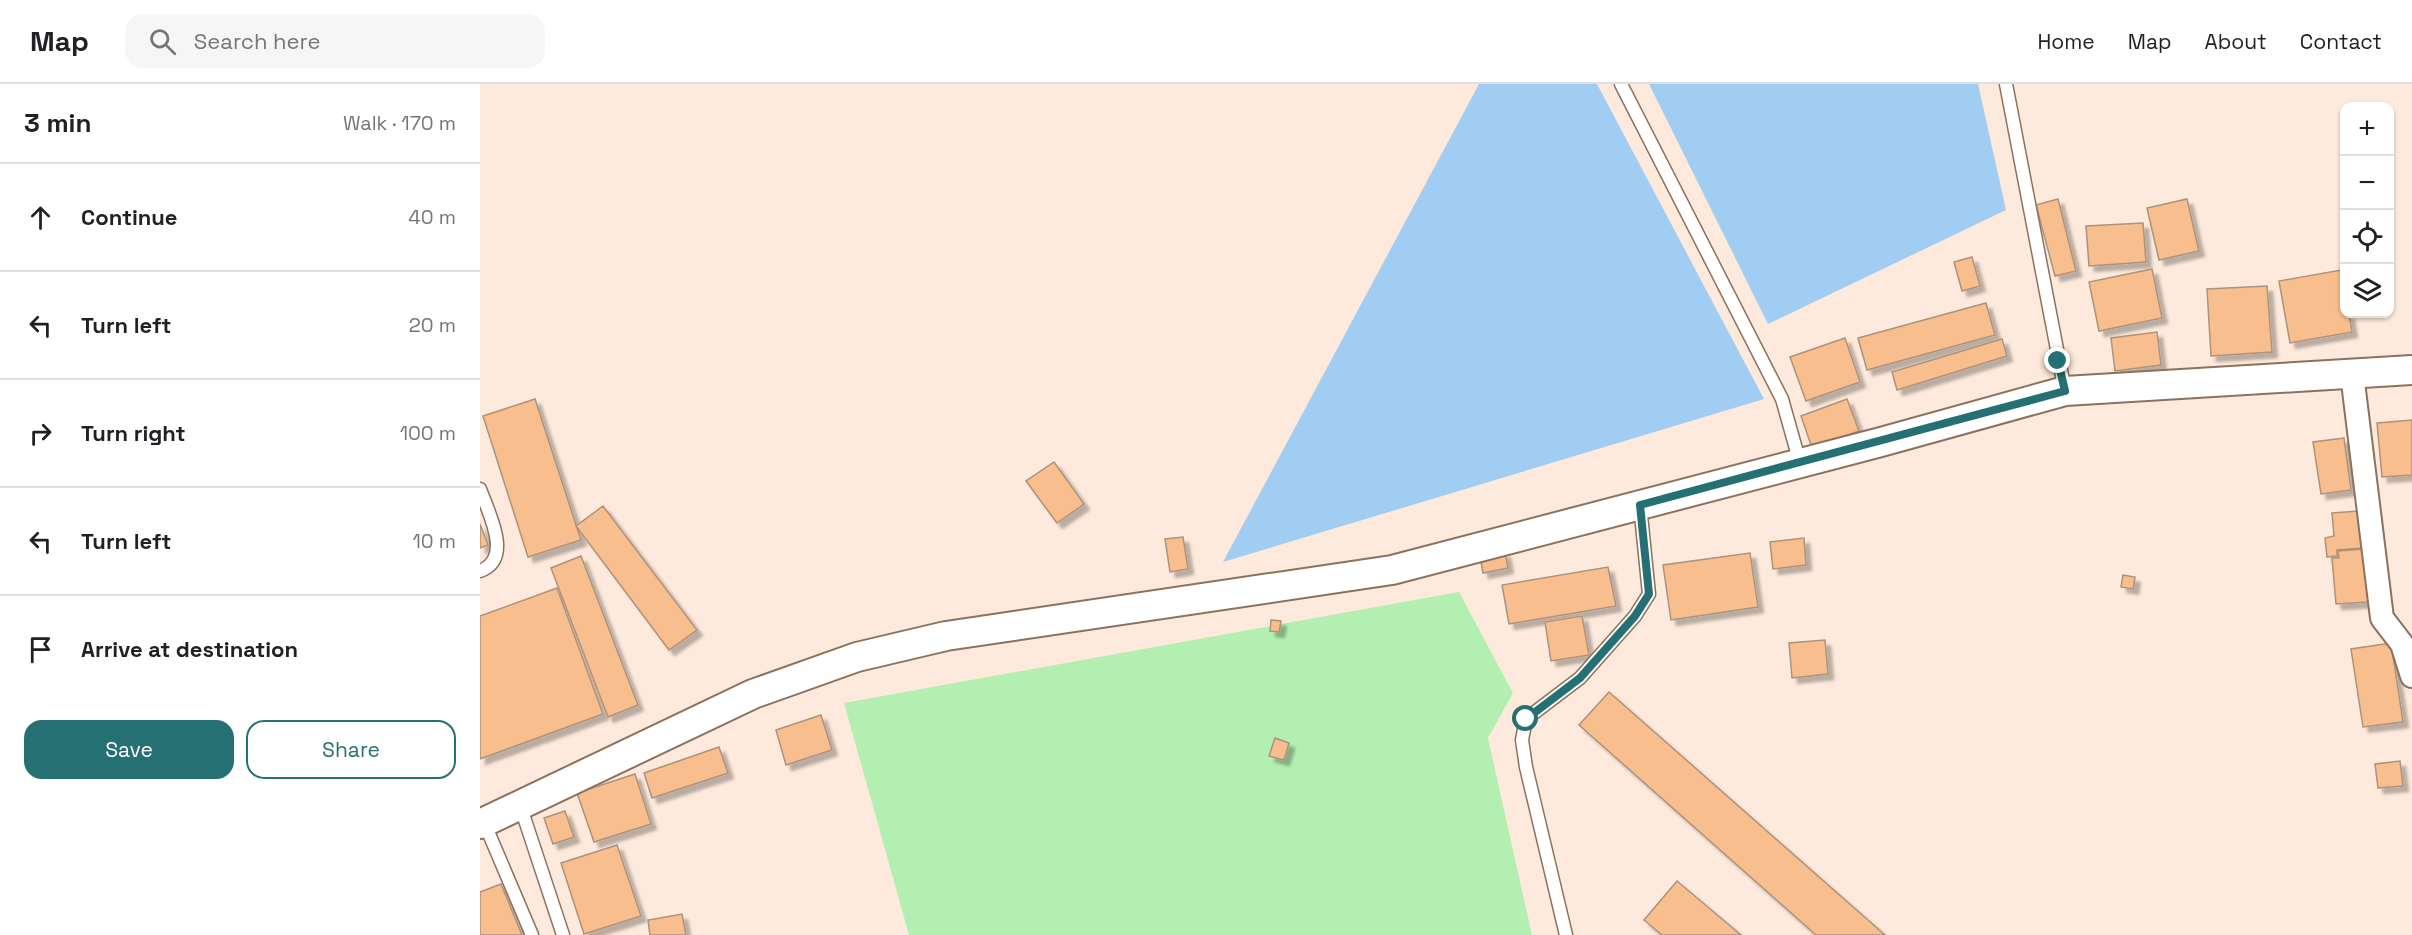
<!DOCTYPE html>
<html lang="en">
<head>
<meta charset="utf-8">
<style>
	body { margin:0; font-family:"Space Grotesk",sans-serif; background:#f6f6f6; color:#202124 }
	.controls { position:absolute; right:18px; top:18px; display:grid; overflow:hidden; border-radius:12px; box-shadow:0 2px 4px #0004 }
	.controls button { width:54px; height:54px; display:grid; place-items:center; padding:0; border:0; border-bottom:2px solid #e0e0e0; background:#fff; color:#202124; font:30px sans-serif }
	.stop { position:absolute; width:18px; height:18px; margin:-14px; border:4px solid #257072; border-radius:50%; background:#fff }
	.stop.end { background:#257072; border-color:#fff; box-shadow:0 2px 6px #0008 }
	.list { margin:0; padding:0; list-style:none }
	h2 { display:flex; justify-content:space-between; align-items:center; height:78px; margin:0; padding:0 24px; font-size:26px }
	h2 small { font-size:20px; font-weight:400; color:#757577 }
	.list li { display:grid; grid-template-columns:39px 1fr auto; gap:18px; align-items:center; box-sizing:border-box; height:108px; padding:0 24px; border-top:2px solid #e0e0e0 }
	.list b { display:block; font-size:22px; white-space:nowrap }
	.list em { font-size:20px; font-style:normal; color:#757577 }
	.actions { display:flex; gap:12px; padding:18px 24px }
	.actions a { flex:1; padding:14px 0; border:2px solid #257072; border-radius:18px; text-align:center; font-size:21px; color:#257072 }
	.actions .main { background:#257072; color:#fff }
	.icon { flex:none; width:33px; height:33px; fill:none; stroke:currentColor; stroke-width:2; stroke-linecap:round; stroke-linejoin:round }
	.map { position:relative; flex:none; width:1932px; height:851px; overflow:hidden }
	header { display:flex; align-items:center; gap:36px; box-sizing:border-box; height:84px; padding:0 30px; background:#fff; border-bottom:2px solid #e0e0e0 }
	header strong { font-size:28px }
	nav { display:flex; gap:33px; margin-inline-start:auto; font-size:21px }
	.search { width:420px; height:54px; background:#f6f6f6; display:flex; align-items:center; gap:15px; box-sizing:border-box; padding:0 21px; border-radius:18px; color:#757577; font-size:22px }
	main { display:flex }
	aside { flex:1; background:#fff }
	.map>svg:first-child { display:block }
	.green { fill:#b4efb2 }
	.water { fill:#a2cdf2 }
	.building { fill:#f9be8e; stroke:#ad927b; stroke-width:1.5; filter:url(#shadow) }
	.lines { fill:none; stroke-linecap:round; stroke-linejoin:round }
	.service-casing { stroke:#8c725c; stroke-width:15 }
	.minor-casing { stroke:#8c725c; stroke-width:26 }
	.tertiary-casing { stroke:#8c725c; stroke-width:32 }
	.service { stroke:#fff; stroke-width:12 }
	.minor { stroke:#fff; stroke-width:22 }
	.tertiary { stroke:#fff; stroke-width:28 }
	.route { stroke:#257072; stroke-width:8 }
</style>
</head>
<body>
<header>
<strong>Map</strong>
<div class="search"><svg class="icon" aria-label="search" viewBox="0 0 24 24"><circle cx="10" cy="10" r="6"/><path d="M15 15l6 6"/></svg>Search here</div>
<nav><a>Home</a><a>Map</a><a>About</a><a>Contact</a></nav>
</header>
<main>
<aside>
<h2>3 min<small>Walk · 170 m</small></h2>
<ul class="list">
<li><svg class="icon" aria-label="ahead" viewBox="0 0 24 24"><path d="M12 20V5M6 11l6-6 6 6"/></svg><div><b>Continue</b></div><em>40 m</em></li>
<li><svg class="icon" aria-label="left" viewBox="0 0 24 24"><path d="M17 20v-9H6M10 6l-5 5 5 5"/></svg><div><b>Turn left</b></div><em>20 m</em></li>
<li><svg class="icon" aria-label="right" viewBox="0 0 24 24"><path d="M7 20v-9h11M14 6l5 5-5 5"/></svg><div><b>Turn right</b></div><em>100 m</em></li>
<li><svg class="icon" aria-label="left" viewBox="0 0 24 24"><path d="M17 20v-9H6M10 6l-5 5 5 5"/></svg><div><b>Turn left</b></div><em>10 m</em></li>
<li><svg class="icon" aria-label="arrive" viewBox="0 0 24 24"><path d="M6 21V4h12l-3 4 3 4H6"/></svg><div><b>Arrive at destination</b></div></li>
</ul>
<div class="actions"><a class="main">Save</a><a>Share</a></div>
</aside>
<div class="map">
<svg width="1932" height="851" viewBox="0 0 1932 851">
	<defs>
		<filter id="shadow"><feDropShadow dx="5.5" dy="5.5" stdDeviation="1.5" flood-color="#0004"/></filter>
	</defs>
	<rect width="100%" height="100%" fill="#fdeadc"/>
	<!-- green -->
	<path class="green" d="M979,508L1033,609L1008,654L1052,851H429L364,619Z"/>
	<!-- water -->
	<g class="water">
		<path d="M999,0H1117L1284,315L743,478Z"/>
		<path d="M1169,0H1498L1526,126L1288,240Z"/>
	</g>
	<!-- building -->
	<g class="building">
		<path d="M1578,115L1596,187L1575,192L1556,121Z"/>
		<path d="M1707,115L1719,167L1679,176L1667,124Z"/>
		<path d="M1663,139L1666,178L1609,182L1606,142Z"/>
		<path d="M1492,173L1500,202L1482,207L1474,178Z"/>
		<path d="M1672,185L1682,234L1619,247L1609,198Z"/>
		<path d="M1861,186L1864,207V230H1869L1872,248L1810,259L1799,197Z"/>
		<path d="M1787,202L1792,268L1731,272L1727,205Z"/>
		<path d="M1506,219L1515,251L1387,286L1378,254Z"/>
		<path d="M1677,248L1681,281L1635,287L1631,254Z"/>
		<path d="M1365,254L1380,298L1326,317L1310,273Z"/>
		<path d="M1522,255L1527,272L1417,306L1412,288Z"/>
		<path d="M55,315L101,456L48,473L3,332Z"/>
		<path d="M1367,315L1379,347L1332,364L1321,332Z"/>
		<path d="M1932,336V391L1902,393L1897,339Z"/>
		<path d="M1864,354L1871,406L1841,410L1833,358Z"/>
		<path d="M574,378L604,420L577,439L546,397Z"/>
		<path d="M123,422L217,546L189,566L96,442Z"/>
		<path d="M1879,427L1883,464L1857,466V472L1847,473L1845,454L1854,452L1852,429Z"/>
		<path d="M0,440L8,461L0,464Z"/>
		<path d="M703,453L708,485L690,488L685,455Z"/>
		<path d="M1324,454L1326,481L1293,485L1290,458Z"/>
		<path d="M1884,465L1888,518L1856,520L1852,474H1859L1858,467Z"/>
		<path d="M1025,468L1028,484L1003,489L1000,472Z"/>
		<path d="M1270,469L1278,523L1191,536L1183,481Z"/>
		<path d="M101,472L158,621L128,633L71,484Z"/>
		<path d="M1128,483L1136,522L1029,540L1022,501Z"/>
		<path d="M1643,491L1655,493L1653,505L1641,503Z"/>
		<path d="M77,504L123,630L0,675V532Z"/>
		<path d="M1102,532L1109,571L1071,577L1065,538Z"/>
		<path d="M791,536L801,537L799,548L790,547Z"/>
		<path d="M1345,556L1348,590L1312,594L1309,559Z"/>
		<path d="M1911,559L1923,638L1883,643L1871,565Z"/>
		<path d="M1129,608L1405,851H1336L1099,641Z"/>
		<path d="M341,631L352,666L306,681L296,646Z"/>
		<path d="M795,654L809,659L804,676L789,672Z"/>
		<path d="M239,663L248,689L172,714L164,689Z"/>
		<path d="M1920,677L1923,702L1898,704L1895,680Z"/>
		<path d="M155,690L171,740L114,758L97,709Z"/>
		<path d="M85,727L94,753L73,760L64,734Z"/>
		<path d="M137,761L161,832L104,850L81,779Z"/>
		<path d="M1197,797L1261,851H1182L1164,836Z"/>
		<path d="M21,800L42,851H0V808Z"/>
		<path d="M202,830L206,851H170L168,836Z"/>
	</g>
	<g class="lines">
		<!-- service casing -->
		<g class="service-casing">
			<g id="service">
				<path d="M1141,0L1302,315L1320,379"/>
				<path d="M1526,0L1585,307"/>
				<path d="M0,405C8,428 34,475 0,487"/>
				<path d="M40,721L83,851"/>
				<path d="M4,738L52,851"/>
				<path d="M1086,851L1046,683L1042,656L1046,635L1100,594L1155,532L1169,510L1160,421"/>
			</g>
		</g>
		<!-- minor casing -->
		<g class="minor-casing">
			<path id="minor" d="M1872,290L1902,534L1922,560L1932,592"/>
		</g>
		<!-- tertiary casing -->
		<g class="tertiary-casing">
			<path id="tertiary" d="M0,740L273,610L377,573L466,552L912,486L1401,358L1585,307L1932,286"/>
		</g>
		<!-- service -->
		<use href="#service" class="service"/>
		<!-- minor -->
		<use href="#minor" class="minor"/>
		<!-- tertiary -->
		<use href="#tertiary" class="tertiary"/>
	</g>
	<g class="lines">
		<!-- route -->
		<path class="route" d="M1046,635L1100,594L1155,532L1169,510L1160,421L1585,307L1578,277"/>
	</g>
</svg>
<div class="controls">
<button>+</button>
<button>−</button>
<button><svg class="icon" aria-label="locate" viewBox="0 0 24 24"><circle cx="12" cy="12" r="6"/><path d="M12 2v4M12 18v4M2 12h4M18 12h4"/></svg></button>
<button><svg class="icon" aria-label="layers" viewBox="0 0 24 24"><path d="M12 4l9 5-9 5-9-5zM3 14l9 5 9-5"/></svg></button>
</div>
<div class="stop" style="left:1046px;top:635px"></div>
<div class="stop end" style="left:1578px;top:277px"></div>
</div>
</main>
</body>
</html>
